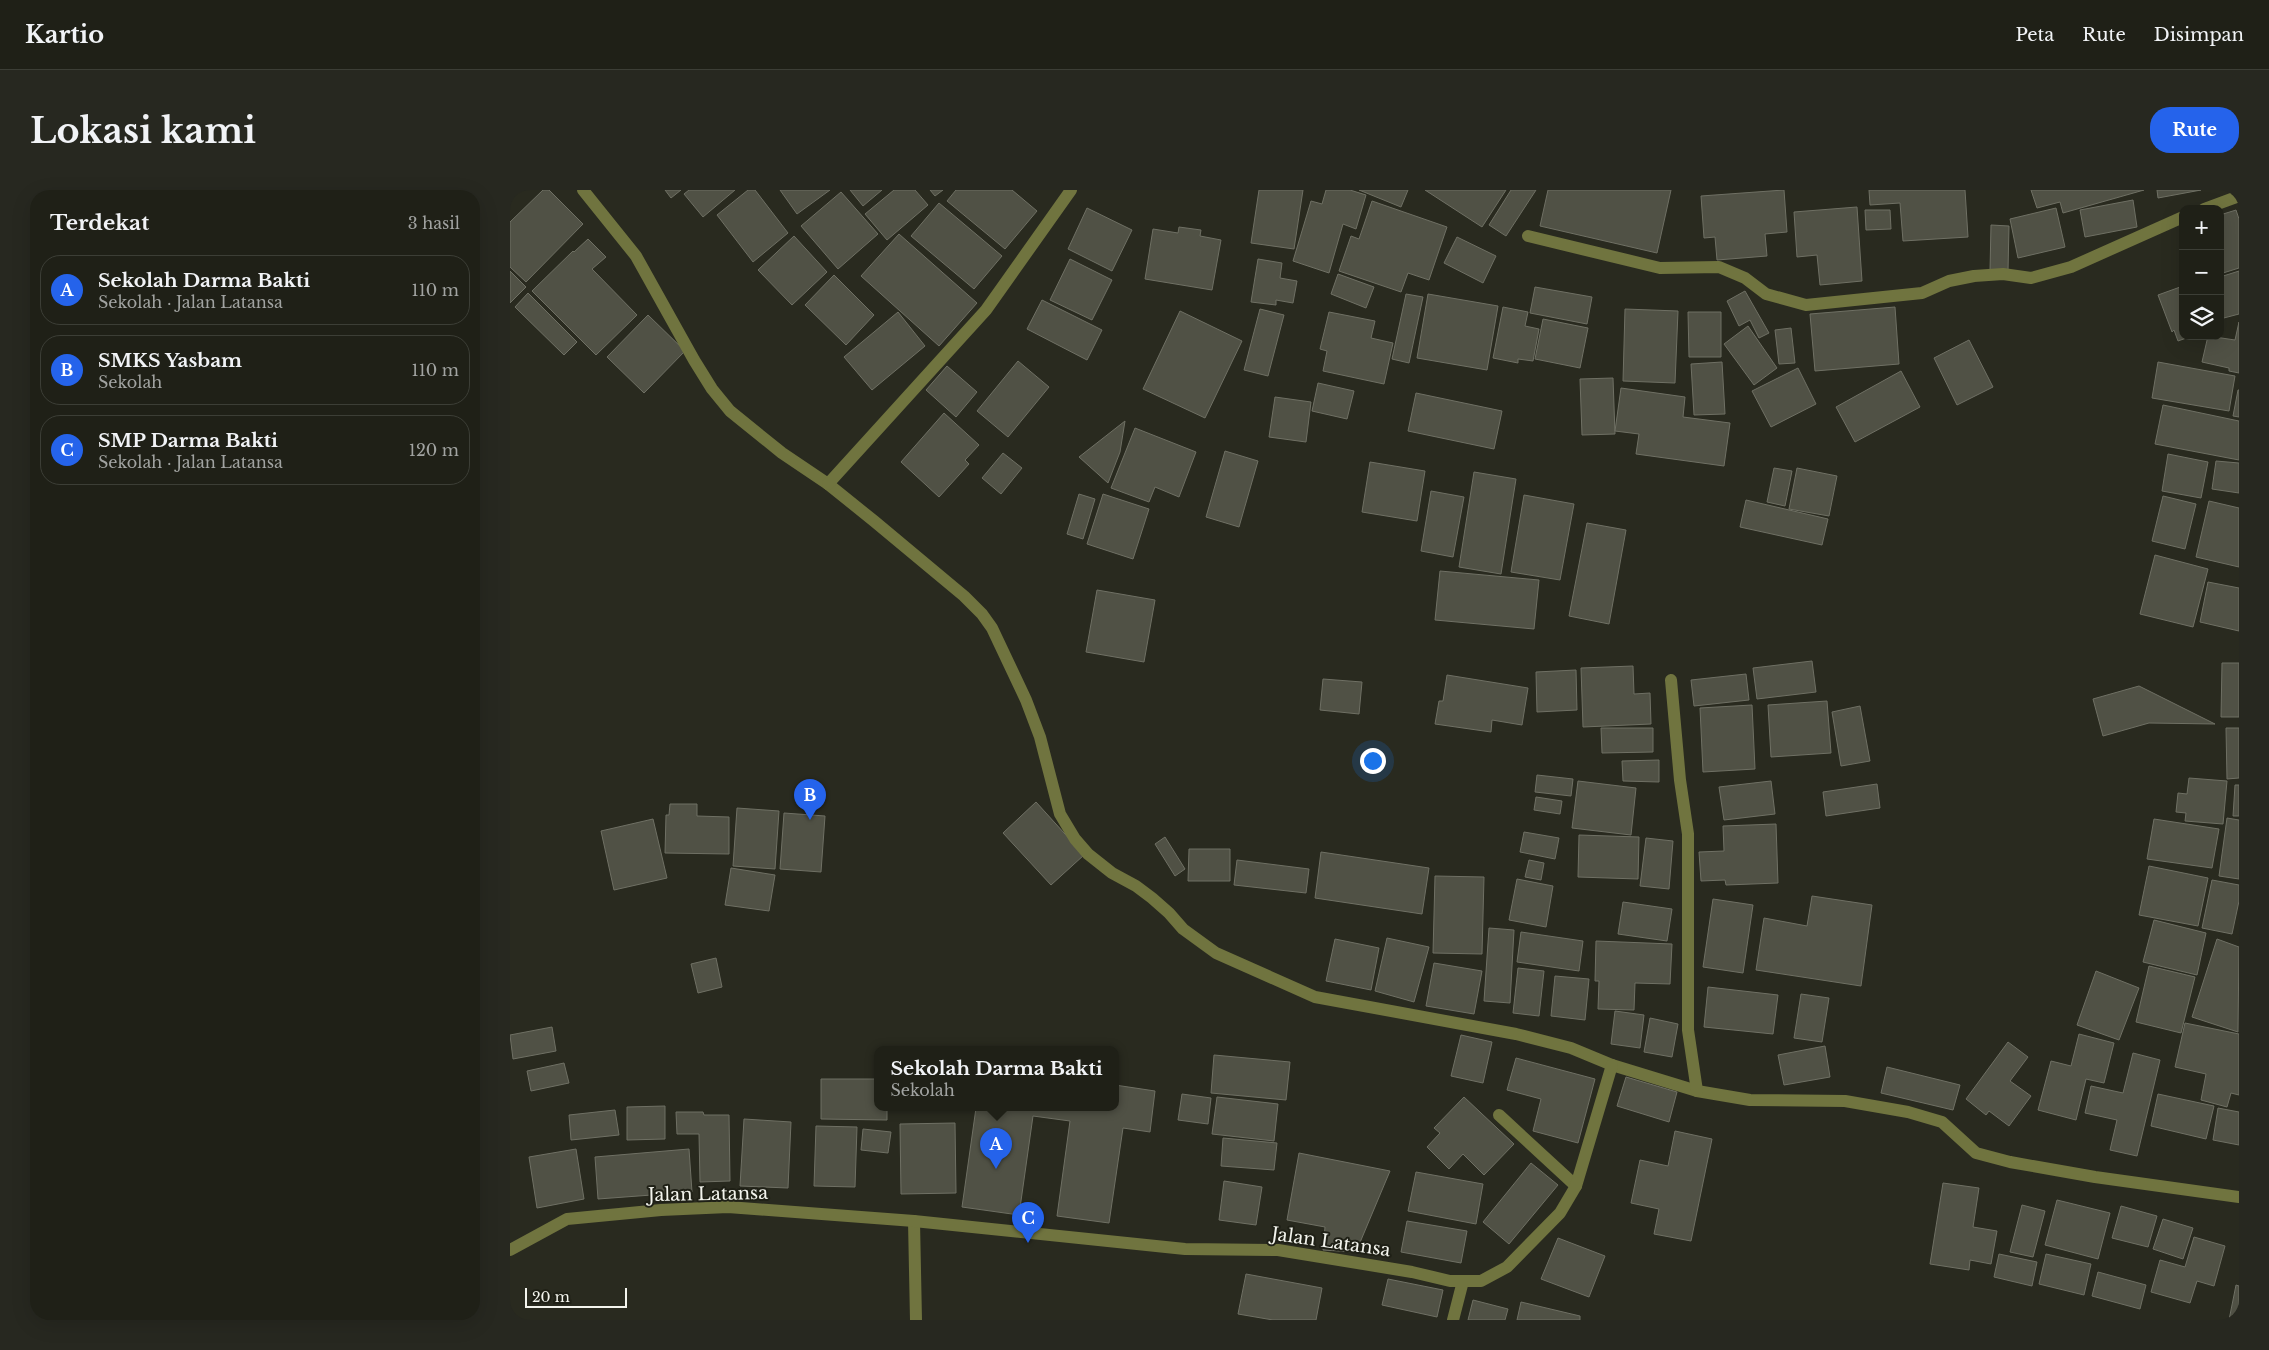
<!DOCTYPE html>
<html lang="id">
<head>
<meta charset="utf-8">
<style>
	body { margin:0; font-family:"Libre Baskerville",serif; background:#272820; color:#f1f3f6 }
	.controls { position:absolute; right:15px; top:15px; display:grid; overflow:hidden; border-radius:10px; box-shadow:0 5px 20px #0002 }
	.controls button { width:45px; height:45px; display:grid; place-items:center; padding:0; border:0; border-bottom:1px solid #3c3e36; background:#1f2017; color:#f1f3f6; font:25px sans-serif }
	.scale { position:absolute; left:15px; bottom:12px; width:102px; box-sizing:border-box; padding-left:5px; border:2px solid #f3f4ed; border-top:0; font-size:14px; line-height:18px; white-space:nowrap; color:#f3f4ed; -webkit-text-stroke:4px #1f2016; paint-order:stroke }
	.you { position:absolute; left:862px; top:570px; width:18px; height:18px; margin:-12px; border:4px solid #fff; border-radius:50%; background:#1a73e8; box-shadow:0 0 0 8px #1a73e833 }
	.badge { display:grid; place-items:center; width:32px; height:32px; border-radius:50%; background:#2563eb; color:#fff; font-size:16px; font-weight:700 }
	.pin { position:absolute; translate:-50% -41px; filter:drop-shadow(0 1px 2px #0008) }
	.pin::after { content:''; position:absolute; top:26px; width:18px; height:15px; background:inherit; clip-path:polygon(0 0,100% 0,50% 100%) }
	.popup { position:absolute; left:364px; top:856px; width:245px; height:65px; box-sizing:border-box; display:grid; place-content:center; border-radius:10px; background:#1f2017; filter:drop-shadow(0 1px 4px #0005); font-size:16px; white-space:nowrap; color:#a1a3a1 }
	.popup b { font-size:19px; color:#f1f3f6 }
	.popup::after { content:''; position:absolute; left:50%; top:100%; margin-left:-10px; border:10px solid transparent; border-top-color:#1f2017 }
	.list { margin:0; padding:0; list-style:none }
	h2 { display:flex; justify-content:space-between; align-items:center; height:65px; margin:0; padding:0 20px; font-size:21px }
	h2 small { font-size:16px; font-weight:400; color:#a1a3a1 }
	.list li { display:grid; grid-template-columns:32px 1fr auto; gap:15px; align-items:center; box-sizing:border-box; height:70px; margin:0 10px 10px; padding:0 10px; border:1px solid #3c3e36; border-radius:20px }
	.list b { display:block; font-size:19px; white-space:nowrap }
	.list p { margin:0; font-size:16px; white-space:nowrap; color:#a1a3a1 }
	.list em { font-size:16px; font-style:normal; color:#a1a3a1 }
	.icon { flex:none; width:28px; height:28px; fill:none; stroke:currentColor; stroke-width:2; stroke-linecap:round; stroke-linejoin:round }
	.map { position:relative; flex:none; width:1729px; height:1130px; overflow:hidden; border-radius:20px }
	header { display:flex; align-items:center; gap:30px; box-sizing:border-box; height:70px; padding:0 25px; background:#1f2017; border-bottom:1px solid #3c3e36 }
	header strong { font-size:24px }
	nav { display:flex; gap:28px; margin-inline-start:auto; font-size:18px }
	.intro { display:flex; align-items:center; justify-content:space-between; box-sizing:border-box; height:120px; padding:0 30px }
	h1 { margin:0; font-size:35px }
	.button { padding:12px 22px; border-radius:20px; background:#2563eb; color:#fff; font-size:18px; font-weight:700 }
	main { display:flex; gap:30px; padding:0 30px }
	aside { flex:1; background:#1f2017; border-radius:20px; box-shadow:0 5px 20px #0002 }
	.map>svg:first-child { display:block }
	.building { fill:#505145; stroke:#6f7064 }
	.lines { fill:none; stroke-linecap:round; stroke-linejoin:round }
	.service { stroke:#70743f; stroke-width:12 }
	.minor { stroke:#70743f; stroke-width:12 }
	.labels { text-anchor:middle; stroke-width:4; stroke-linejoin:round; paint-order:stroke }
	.street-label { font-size:18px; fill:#f3f4ed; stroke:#1f2016 }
</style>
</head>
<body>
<header>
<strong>Kartio</strong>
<nav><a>Peta</a><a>Rute</a><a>Disimpan</a></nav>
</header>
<div class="intro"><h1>Lokasi kami</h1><a class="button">Rute</a></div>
<main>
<aside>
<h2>Terdekat<small>3 hasil</small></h2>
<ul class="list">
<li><span class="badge">A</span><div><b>Sekolah Darma Bakti</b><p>Sekolah · Jalan Latansa</p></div><em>110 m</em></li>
<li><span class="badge">B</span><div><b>SMKS Yasbam</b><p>Sekolah</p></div><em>110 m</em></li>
<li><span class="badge">C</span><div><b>SMP Darma Bakti</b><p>Sekolah · Jalan Latansa</p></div><em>120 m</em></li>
</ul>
</aside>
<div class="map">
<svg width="1729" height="1130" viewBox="0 0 1729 1130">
	<rect width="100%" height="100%" fill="#292a1f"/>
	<!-- building -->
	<g class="building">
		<path d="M33,0H39L73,34L16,92L0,77V32Z"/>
		<path d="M155,0H171L161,8Z"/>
		<path d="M179,0H225L193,27L174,4Z"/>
		<path d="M238,0H245L278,43L243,72L207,25Z"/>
		<path d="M270,0H320L287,24Z"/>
		<path d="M340,0H372L353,16Z"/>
		<path d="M384,0H405L418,15L377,50L355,24Z"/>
		<path d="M420,0H433L425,6Z"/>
		<path d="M446,0H502L527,21L495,59L437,11Z"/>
		<path d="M749,0H793L784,59L741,53Z"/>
		<path d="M816,0H840L856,5L846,39L833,34L819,83L783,71L801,11L812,14Z"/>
		<path d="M849,0H898L891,17Z"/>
		<path d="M915,0H996L972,37Z"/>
		<path d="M1001,0H1026L996,46L979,35Z"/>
		<path d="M1038,0H1161L1147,63L1030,36Z"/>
		<path d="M1274,0L1277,42L1255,44L1257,66L1207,70L1205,47L1194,48L1191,6Z"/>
		<path d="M1359,0H1455L1458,47L1393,51L1390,13L1360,15Z"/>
		<path d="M1521,0H1634L1553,23L1550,12L1527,18Z"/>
		<path d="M1647,0H1691L1648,8Z"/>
		<path d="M331,2L368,44L328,79L291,36Z"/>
		<path d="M1623,10L1627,37L1575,47L1570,20Z"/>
		<path d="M862,11L937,37L919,90L898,83L891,102L829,81L841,46L849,49Z"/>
		<path d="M429,13L492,66L464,99L401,46Z"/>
		<path d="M1347,17L1352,91L1310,95L1307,65L1287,67L1284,22Z"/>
		<path d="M577,18L622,40L602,81L558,59Z"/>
		<path d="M1546,18L1555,57L1508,68L1500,29Z"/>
		<path d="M1355,20H1380L1381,39L1356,40Z"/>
		<path d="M1726,20L1729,29V78L1710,84V25Z"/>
		<path d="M1481,35L1499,36L1498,81H1480Z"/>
		<path d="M669,37L691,40L690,46L711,50L702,100L635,89L643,39L668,43Z"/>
		<path d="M389,44L467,113L429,156L351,86Z"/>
		<path d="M284,46L317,82L282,115L248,80Z"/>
		<path d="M947,47L986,66L973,93L934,73Z"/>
		<path d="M78,49L96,67L82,79L127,125L86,165L22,101L63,61L64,62Z"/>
		<path d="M560,69L602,90L582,130L540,110Z"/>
		<path d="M748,69L772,73L770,88L787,91L783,113L766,110V115L741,112Z"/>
		<path d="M0,81L16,97L0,113Z"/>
		<path d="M1729,81V124L1710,129V87Z"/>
		<path d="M828,84L864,97L856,118L821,104Z"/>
		<path d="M324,85L364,125L336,155L295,115Z"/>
		<path d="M1673,96V146H1682L1668,151L1664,140L1662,142L1648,105Z"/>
		<path d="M1025,97L1082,107L1077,134L1020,123Z"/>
		<path d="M1235,101L1259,143L1249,148L1240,130L1229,136L1217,111Z"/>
		<path d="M18,103L67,152L54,165L5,117Z"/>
		<path d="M896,104L913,107L899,173L882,169Z"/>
		<path d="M918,104L988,116L977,180L907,168Z"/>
		<path d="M532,110L592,140L577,170L517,139Z"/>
		<path d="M993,117L1018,122L1015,136L1029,139L1023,171L1008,169V173L983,168Z"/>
		<path d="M1385,117L1389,174L1305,181L1300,124Z"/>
		<path d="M750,119L774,125L758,186L734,180Z"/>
		<path d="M1115,119L1168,121L1165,193L1113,191Z"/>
		<path d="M670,121L732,151L695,228L633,199Z"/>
		<path d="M388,122L415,156L362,200L334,167Z"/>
		<path d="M819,122L865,131L861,148L883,153L874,194L813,181L817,161L810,159Z"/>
		<path d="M1178,122H1211V167H1179Z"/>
		<path d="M138,125L175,161L134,203L97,167Z"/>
		<path d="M1033,129L1078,138L1070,178L1025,169Z"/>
		<path d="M1729,132V183L1719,181V178L1692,172L1698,146L1725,150Z"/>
		<path d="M1238,136L1267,178L1244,195L1214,154Z"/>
		<path d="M1281,138L1285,173L1269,174L1265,140Z"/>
		<path d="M1459,150L1483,197L1447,215L1424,168Z"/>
		<path d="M508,171L539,197L498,247L467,221Z"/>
		<path d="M1212,172L1215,224L1184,225L1181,174Z"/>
		<path d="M1648,172L1725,186L1719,221L1642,208Z"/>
		<path d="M437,176L467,202L446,227L416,200Z"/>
		<path d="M1288,178L1306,214L1261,237L1242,201Z"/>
		<path d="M1391,181L1410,217L1345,252L1326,217Z"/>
		<path d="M1103,188L1105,244L1072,245L1070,189Z"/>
		<path d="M808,193L844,201L837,229L802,221Z"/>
		<path d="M1111,198L1175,207L1173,227L1220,233L1214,276L1126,264L1129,244L1105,241Z"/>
		<path d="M1728,200H1729V227L1723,226Z"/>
		<path d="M906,203L992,221L984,259L898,241Z"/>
		<path d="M765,207L801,212L796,252L759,247Z"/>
		<path d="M1653,215L1729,231V270L1645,254Z"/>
		<path d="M434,223L469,255L455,270L459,274L429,307L391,272Z"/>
		<path d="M615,231L610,262L598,293L569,267Z"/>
		<path d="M625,238L686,262L669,307L645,297L639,312L601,298Z"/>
		<path d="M715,261L748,271L729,337L696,327Z"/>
		<path d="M493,263L512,278L491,304L472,288Z"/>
		<path d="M1658,264L1698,272L1691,308L1652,301Z"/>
		<path d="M1706,271L1729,273V303L1702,299Z"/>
		<path d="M860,272L915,281L907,331L852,322Z"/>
		<path d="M1264,278L1282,281L1275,316L1257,312Z"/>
		<path d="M1287,278L1327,286L1319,326L1279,319Z"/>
		<path d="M964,282L1006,289L991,384L949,377Z"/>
		<path d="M921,301L954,307L943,367L911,361Z"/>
		<path d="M569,304L585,309L573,349L557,344Z"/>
		<path d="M593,304L639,319L623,369L577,354Z"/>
		<path d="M1014,305L1064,314L1050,390L1001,382Z"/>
		<path d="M1653,306L1686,314L1675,359L1642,351Z"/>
		<path d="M1236,310L1318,329L1312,355L1230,337Z"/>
		<path d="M1699,311L1729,318V377L1686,367Z"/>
		<path d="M1077,333L1116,340L1099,434L1059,426Z"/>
		<path d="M1645,365L1698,379L1683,437L1630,424Z"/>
		<path d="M930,381L1029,390L1024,439L925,430Z"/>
		<path d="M1698,392L1729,398V441L1690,432Z"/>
		<path d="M587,400L645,410L634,472L576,462Z"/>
		<path d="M1302,471L1306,502L1247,509L1243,478Z"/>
		<path d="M1712,473H1729V527H1711Z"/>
		<path d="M1123,476L1124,504L1140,503L1141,534L1073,537L1071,478Z"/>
		<path d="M1066,480L1067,520L1027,522L1026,482Z"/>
		<path d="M1236,484L1239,510L1184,516L1181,490Z"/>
		<path d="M937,485L1018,498L1012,535L982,530L981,542L925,534L929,511H933Z"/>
		<path d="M813,489L852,492L849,524L810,520Z"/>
		<path d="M1629,496L1705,534L1639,533L1593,546L1583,509Z"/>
		<path d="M1317,511L1321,563L1261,567L1258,515Z"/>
		<path d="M1242,515L1245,579L1193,582L1190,518Z"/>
		<path d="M1350,516L1360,571L1331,576L1322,522Z"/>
		<path d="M1091,538H1143V562L1092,563Z"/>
		<path d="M1716,538H1729V588L1717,589Z"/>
		<path d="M1149,570V592L1113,591L1112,571Z"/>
		<path d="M1027,585L1063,589L1061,606L1025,602Z"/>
		<path d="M1679,588L1717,591L1713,634L1675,631L1676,623L1666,622L1668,603L1677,604Z"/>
		<path d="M1068,591L1126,598L1121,645L1062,638Z"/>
		<path d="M1261,591L1265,624L1214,630L1209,597Z"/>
		<path d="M1367,594L1370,618L1316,626L1313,602Z"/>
		<path d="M1725,595H1729V626H1723Z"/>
		<path d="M1026,607L1052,611L1050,624L1024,620Z"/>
		<path d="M526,612L574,665L541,695L493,643Z"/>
		<path d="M160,614H187V626L219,627V664L155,663L156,625H159Z"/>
		<path d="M227,618L269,621L265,679L223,676Z"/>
		<path d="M274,623L315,626L311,682L270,679Z"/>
		<path d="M1717,628L1729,630V689L1709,686Z"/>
		<path d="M143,629L157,688L104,700L91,641Z"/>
		<path d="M1644,629L1709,639L1702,678L1637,669Z"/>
		<path d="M1266,634L1268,693L1216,695L1215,690L1191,691L1189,662L1214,661L1213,636Z"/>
		<path d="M1014,642L1049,648L1045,669L1010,662Z"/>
		<path d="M1069,645L1129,647L1128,689L1068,687Z"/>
		<path d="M655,647L675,679L665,686L645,654Z"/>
		<path d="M1136,648L1163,651L1159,699L1130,696Z"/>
		<path d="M679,659H720V691H678Z"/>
		<path d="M811,662L919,678L912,724L805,708Z"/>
		<path d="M727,670L799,679L796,703L724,695Z"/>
		<path d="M1019,670L1034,673L1031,690L1015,687Z"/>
		<path d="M1639,676L1698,688L1688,736L1629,725Z"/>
		<path d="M221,678L265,685L259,721L215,715Z"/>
		<path d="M925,686L974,687L972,764L923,763Z"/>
		<path d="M1007,689L1043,696L1036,737L999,730Z"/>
		<path d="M1702,690L1729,695V711L1722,744L1692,738Z"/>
		<path d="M1302,706L1362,715L1351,796L1246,780L1254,728L1297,736Z"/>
		<path d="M1203,709L1243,715L1233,783L1193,777Z"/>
		<path d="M1113,712L1162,719L1157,751L1108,744Z"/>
		<path d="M1644,730L1696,743L1687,785L1633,772Z"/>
		<path d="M979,738L1004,740L1000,813L974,811Z"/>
		<path d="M1011,742L1073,751L1069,781L1007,772Z"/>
		<path d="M877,748L919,757L904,812L865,801Z"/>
		<path d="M825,749L869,758L861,800L816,791Z"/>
		<path d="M1707,749L1729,757L1728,842L1682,827Z"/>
		<path d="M1086,751L1162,754L1160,794L1125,793L1124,820L1088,819L1089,791H1085Z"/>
		<path d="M206,768L212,797L188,803L181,774Z"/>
		<path d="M924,773L972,781L964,824L916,816Z"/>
		<path d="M1639,776L1685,787L1671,843L1626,832Z"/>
		<path d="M1008,778L1034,781L1029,826L1003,823Z"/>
		<path d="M1586,781L1629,798L1609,850L1567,835Z"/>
		<path d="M1045,786L1079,789L1075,830L1041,826Z"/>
		<path d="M1198,797L1268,805L1263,844L1194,837Z"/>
		<path d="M1291,804L1319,808L1312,852L1284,848Z"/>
		<path d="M1105,821L1134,825L1130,858L1101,854Z"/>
		<path d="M1140,828L1168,834L1162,867L1134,862Z"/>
		<path d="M1675,833L1729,844V905L1721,903L1717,917L1691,910L1696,884L1665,877Z"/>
		<path d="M42,837L46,861L3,869L0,845Z"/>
		<path d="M1569,844L1604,853L1594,893L1576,889L1566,930L1528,920L1541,871L1561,876Z"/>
		<path d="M951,845L982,852L973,893L941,886Z"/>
		<path d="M1498,852L1518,867L1500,891L1521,906L1499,936L1479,921L1476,925L1456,909Z"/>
		<path d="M1315,856L1320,887L1274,895L1268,865Z"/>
		<path d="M1623,863L1650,870L1627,966L1600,960L1607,930L1575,923L1581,896L1613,903Z"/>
		<path d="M704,865L780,872L776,910L701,903Z"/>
		<path d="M1006,868L1085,889L1068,953L1023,941L1031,909L997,900Z"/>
		<path d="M54,873L59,893L21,901L17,881Z"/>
		<path d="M1377,877L1450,895L1443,920L1371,903Z"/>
		<path d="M1116,887L1167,902L1159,932L1107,916Z"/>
		<path d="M311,889H367V918H377V930L311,929Z"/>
		<path d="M605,895L645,901L640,942L613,938L599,1033L547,1026L560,931L523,926L509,1025L452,1017L466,918H464H605Z"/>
		<path d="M672,904L701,908L698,934L668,930Z"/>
		<path d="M1648,904L1704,916L1696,949L1641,936Z"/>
		<path d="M707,907L768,914L764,951L702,944Z"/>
		<path d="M954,907L1004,954L974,985L953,964L939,979L917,957L930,943L924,938Z"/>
		<path d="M155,916V949L117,950V917Z"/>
		<path d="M1708,918L1729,922V955L1703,950Z"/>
		<path d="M105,920L109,945L61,950L59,925Z"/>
		<path d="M166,922H193L194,925H219L220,991L190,992L189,944H167Z"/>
		<path d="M234,929L281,932L278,998L230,996Z"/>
		<path d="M445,933L446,1003L391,1004L390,934Z"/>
		<path d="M306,936L347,937L345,997L304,996Z"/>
		<path d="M353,939L381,942L378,963L351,960Z"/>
		<path d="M1165,941L1202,949L1181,1051L1144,1044L1149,1019L1121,1013L1130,970L1158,976Z"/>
		<path d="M713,948L767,953L764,980L711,976Z"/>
		<path d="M66,959L74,1009L27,1018L19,967Z"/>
		<path d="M179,959L182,1002L88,1009L85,967Z"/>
		<path d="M789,963L880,981L846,1062L813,1060L815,1037L777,1030Z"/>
		<path d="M1021,973L1048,995L999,1054L973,1032Z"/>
		<path d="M906,982L973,994L966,1034L898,1021Z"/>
		<path d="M714,991L752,997L746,1035L709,1030Z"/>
		<path d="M1433,993L1469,998L1463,1037L1487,1041L1481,1074L1460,1070L1459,1080L1420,1074Z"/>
		<path d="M1547,1010L1600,1023L1588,1069L1535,1055Z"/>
		<path d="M1512,1015L1535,1021L1523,1067L1500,1062Z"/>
		<path d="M1611,1016L1647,1026L1638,1057L1602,1048Z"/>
		<path d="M1653,1029L1683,1038L1673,1069L1643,1059Z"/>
		<path d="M897,1031L957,1041L951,1073L891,1062Z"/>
		<path d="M1684,1047L1715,1056L1704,1096L1687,1091L1680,1113L1641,1102L1650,1070L1675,1077Z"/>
		<path d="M1048,1048L1095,1066L1079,1107L1031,1089Z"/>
		<path d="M1489,1064L1527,1072L1522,1096L1484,1087Z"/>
		<path d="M1536,1064L1581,1074L1574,1105L1529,1094Z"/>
		<path d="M1588,1082L1636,1095L1630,1119L1582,1106Z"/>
		<path d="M736,1084L812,1098L806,1130H763L728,1124Z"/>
		<path d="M878,1089L933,1100L927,1127L872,1115Z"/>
		<path d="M1726,1095L1729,1096V1130H1719Z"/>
		<path d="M963,1110L998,1119L995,1130H958Z"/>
		<path d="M1011,1112L1070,1126V1130H1007Z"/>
	</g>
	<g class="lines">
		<!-- service -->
		<g class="service">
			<path d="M989,925L1066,996"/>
			<path d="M943,1130L953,1091"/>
		</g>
		<!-- minor -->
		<g class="minor">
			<path d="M73,0L126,66L184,170L202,199L220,221L272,263L318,294L364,331L454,406L472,424L482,438L516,510L530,547L550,624L565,649L578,664L602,683L626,696L642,708L659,723L673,739L706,763L805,807L1006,844L1061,858L1102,875L1187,901L1240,910L1335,911L1398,922L1432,932L1466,963L1500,972L1585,987L1729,1007"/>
			<path d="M1694,19L1729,6"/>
			<path d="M1018,46L1150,78L1209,77L1235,88L1256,104L1296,115L1412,103L1439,91L1464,86L1493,84L1521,88L1561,77L1673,27"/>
			<path d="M318,294L476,120L561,0"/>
			<path d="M1161,490L1170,590L1178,644V840L1187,901"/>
			<path d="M404,1031L406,1130"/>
			<path d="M0,1060L57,1029L151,1020L218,1017L404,1031L675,1059L768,1060L902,1082L940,1091H971L997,1077L1050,1023L1066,996L1102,875"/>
		</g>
	</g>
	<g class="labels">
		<!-- street labels -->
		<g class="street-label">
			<text transform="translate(198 1004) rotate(-1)" y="6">Jalan Latansa</text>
			<text transform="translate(821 1052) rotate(8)" y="6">Jalan Latansa</text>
		</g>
	</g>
</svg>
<div class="controls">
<button>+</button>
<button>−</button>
<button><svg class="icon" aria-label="layers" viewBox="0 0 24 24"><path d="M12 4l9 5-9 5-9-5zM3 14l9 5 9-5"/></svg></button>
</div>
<div class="scale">20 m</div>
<div class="you"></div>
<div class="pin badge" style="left:486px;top:979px">A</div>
<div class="popup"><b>Sekolah Darma Bakti</b>Sekolah</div>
<div class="pin badge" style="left:300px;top:630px">B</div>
<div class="pin badge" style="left:518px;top:1053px">C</div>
</div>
</main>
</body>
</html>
